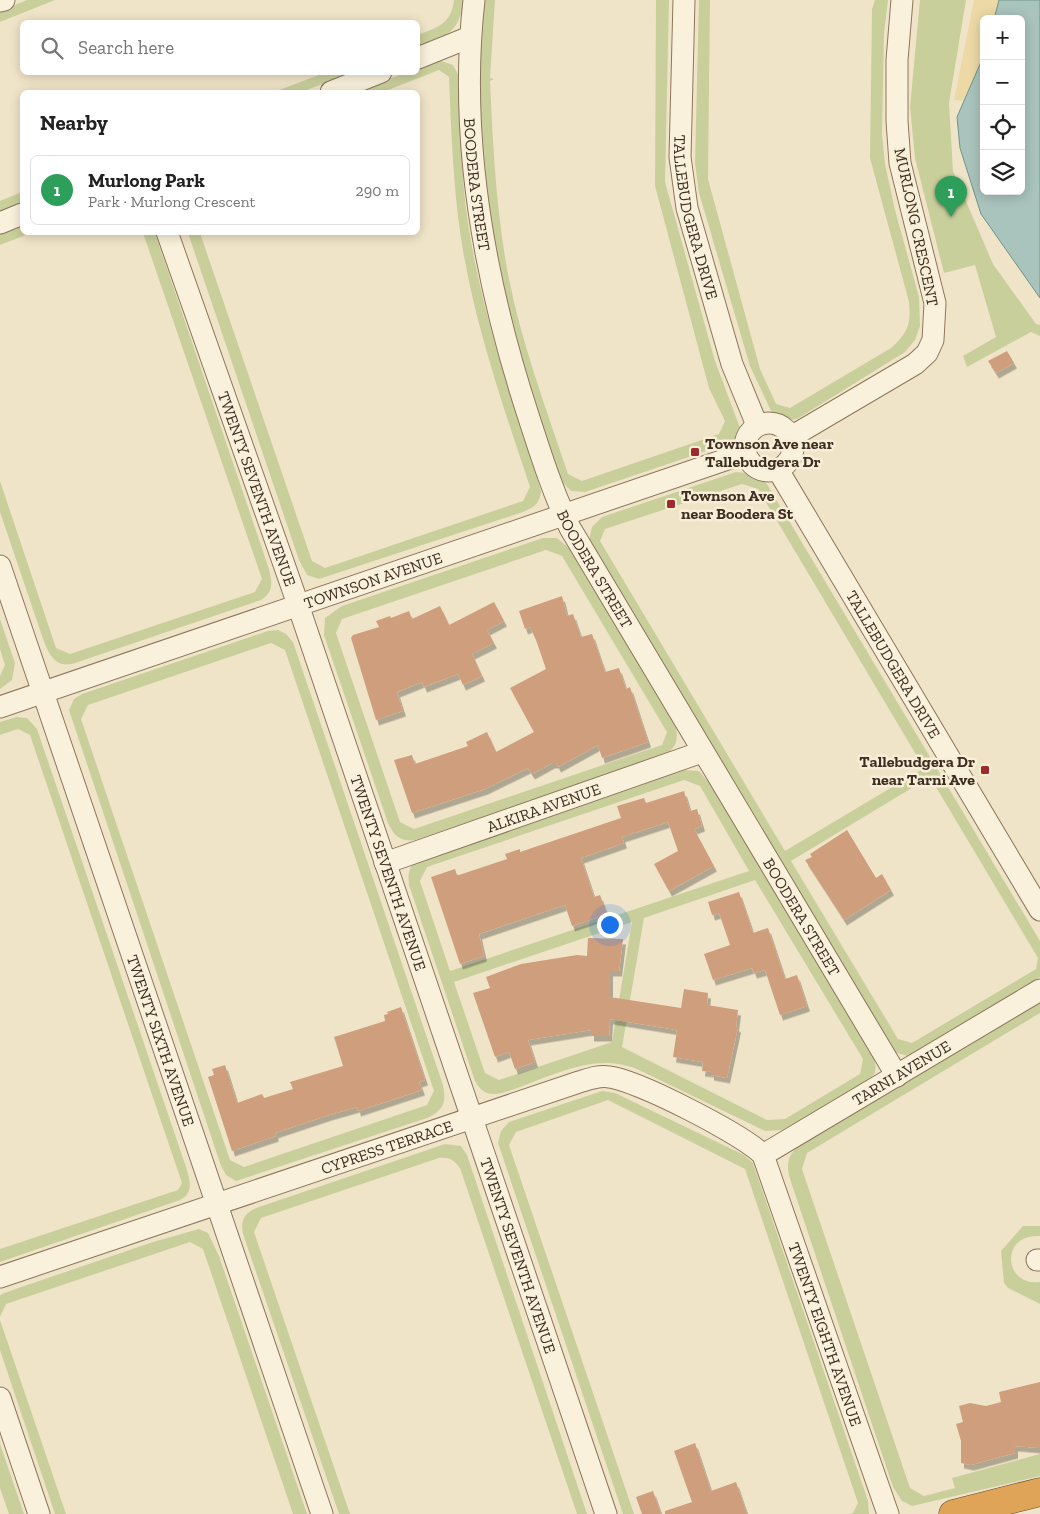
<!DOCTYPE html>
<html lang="en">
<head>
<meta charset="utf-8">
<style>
	body { margin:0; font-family:"Zilla Slab",serif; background:#f2f2f2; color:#222 }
	.controls { position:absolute; right:15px; top:15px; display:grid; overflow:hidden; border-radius:8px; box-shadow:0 2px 12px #0003 }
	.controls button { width:45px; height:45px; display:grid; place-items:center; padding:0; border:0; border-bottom:1px solid #e0e0e0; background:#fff; color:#222; font:25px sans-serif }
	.you { position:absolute; left:609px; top:924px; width:18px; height:18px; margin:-12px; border:4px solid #fff; border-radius:50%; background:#1a73e8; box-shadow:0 0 0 8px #1a73e833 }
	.badge { display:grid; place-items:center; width:32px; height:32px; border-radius:50%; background:#1a73e8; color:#fff; font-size:16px; font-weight:700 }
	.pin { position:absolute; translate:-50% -41px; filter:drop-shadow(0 1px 2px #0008) }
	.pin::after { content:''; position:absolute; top:26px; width:18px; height:15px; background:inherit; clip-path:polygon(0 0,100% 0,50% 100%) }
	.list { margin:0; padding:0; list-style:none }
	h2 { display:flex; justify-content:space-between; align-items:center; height:65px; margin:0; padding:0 20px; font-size:21px }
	h2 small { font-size:16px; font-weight:400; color:#767676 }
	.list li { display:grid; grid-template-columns:32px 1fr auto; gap:15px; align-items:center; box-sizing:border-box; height:70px; margin:0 10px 10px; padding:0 10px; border:1px solid #e0e0e0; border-radius:8px }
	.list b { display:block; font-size:19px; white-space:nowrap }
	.list p { margin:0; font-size:16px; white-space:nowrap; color:#767676 }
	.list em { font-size:16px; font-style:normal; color:#767676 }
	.icon { flex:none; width:28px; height:28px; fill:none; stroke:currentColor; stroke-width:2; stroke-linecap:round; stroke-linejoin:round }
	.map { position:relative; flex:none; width:1040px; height:1514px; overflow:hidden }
	.search { position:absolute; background:#fff; box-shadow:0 2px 12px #0003; left:20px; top:20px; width:400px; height:55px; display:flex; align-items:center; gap:12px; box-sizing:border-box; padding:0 18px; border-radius:8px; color:#767676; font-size:19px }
	.panel { position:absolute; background:#fff; box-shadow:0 2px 12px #0003; left:20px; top:90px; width:400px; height:145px; border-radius:8px }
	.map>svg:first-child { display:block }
	.green { fill:#c9cf9b; fill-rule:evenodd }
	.sand { fill:#ecd9a5 }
	.water { fill:#a9c4bc; stroke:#6f938a }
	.building { fill:#cf9f7d; filter:url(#shadow) }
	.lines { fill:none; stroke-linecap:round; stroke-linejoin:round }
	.minor-casing { stroke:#8d765c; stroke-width:23 }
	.highway-casing { stroke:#5b4430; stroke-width:29 }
	.minor { stroke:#faf1dc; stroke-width:21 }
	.highway { stroke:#e0a458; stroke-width:28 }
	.poi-dot { fill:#9e2a2b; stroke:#f7eed8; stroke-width:2 }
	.labels { text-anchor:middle; stroke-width:5; stroke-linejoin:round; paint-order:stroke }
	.street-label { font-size:16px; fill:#3d2e20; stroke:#f7eed8 }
	.poi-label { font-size:16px; font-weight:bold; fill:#3d2e20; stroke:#f7eed8; text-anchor:start }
</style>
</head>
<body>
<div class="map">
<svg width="1040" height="1514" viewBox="0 0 1040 1514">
	<defs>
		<filter id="shadow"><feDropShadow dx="3" dy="5.5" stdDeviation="0" flood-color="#0004"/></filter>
	</defs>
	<rect width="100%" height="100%" fill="#f0e4c8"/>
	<!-- green -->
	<g class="green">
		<path d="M27,0H55L0,22V11Z"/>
		<path d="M454,0H464C458,35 448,34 418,46V35C438,27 451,24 454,0Z"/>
		<path d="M484,0H495L490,78L494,79L490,81C493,146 496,210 508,274C521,342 546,408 568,474L582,481L719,434L725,421L709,388L655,186L656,0H669L665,182L715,361L740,428L738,437L733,442L585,492L571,491L562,482C507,328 466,165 484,0Z"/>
		<path d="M699,0H710L708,179L760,369L776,404L790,408L891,348C908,332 911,325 909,302L870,158L872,9L875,0H888L884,34L882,134L885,164L895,210L919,297L920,326L915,340L905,352L797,419C787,421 780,419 772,413L750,366L699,193L695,163Z"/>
		<path d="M920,0H966L949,103L953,171L993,264L1036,324L1040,325V336L1031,332L967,367L963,356L996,337L975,265L944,273L915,158L910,107Z"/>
		<path d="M438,60L453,65L458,74C463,124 460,174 468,223C482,315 513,403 541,491C540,504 534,507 523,512L319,579L307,575L299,560L188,233H200L312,561L325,568L523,501L530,487C502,403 473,320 460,232C453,181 451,129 449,77L439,70L383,92H354L405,73L418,72V67Z"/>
		<path d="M324,73H352L301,92H274Z"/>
		<path d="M22,192V203L0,212V201Z"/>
		<path d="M22,224V232L31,233L0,245V233Z"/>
		<path d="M143,233H155L269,569C272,582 274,592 261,600L75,663C53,670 47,650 41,633L0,512V481L56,648L70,654L255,592L262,579Z"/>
		<path d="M736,472L756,474L767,484L1040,941V977L974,1018L908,1056L893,1052L589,540L592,527L602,517ZM742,484L758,489L924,768L785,851L600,541L605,529ZM930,777L1038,958L1036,969L912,1043L898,1039L791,861Z"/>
		<path d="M543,538H557L569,548L674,723C681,740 675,751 659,758L415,840C400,842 394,836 388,823L324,635L325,618L342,606ZM546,550L562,556L667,732L662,745L414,829L400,822L336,633L342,619Z"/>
		<path d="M0,619L15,663L12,680L0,689V676L5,665L0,649Z"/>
		<path d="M278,630L286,634L293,642L442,1082C447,1100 445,1110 427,1118L236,1181L226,1175L221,1166L69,710L74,699L82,694L268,631ZM271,643L285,650L434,1091L427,1105L244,1167L230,1160L81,719L88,705Z"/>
		<path d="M16,717L27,718L37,729L186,1167C190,1180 194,1193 180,1200L0,1262V1249L178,1190L182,1183L30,735L18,729L0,735V722Z"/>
		<path d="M681,770L699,771L710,784L873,1055C875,1061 877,1068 874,1074C868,1085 797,1122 782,1130L765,1131L639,1070C593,1049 546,1080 502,1093C489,1096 481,1092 475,1081L409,885C408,876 408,870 414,862ZM684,780L700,786L749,871L450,971L420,881L427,867ZM755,880L863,1059L860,1074L785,1119L767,1120L622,1047L644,918ZM632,922L612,1042L499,1080L485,1073L454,982Z"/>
		<path d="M1040,1001V1013L807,1153L802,1169L910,1488L924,1496L955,1488L952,1478L1040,1454V1476L912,1506L902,1501L893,1487L790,1179C785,1162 789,1152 804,1142Z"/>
		<path d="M602,1091L615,1093L744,1155L753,1163L868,1501L869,1514H849L853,1513L858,1503L745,1169L608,1100L516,1132L509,1145L634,1514H623L498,1143L501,1131L509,1122Z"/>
		<path d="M445,1144L461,1146L467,1155L587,1514H577L460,1168C454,1160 449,1157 439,1158L261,1218L254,1232L350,1514H339L243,1234C240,1219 245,1212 259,1207Z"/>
		<path d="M1023,1226H1040V1236C1000,1233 1003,1287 1040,1282V1304L1008,1288L1004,1283L1001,1251Z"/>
		<path d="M199,1229L208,1233L219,1256L307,1514H293L203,1249L190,1242L6,1304L0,1317V1295L4,1293L153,1242Z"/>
		<path d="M0,1320L66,1514H55L0,1350Z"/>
		<path d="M0,1444L24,1514H9L0,1488Z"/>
	</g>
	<!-- sand -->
	<path class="sand" d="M974,0H999L994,19H984V56L969,101L954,100Z"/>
	<!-- water -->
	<path class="water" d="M999,0H1040V298L981,214L960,148L957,117L984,55V191H1021V19H994Z"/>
	<!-- building -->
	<g class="building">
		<path d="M1007,351L1014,363L996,373L988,361Z"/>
		<path d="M562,596L567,616L573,614L581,637L592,634L605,672L619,668L626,689L630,687L648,742L602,758L598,745L558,767L556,763H552L532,774L528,768L485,789L412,813L394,760L412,755L415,764L468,746L466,742L487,732L496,752L534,732L510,688L546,669L536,640L530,627L525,629L519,611Z"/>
		<path d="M494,602L504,621L487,630L494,643L472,654L482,676L463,685L458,674L424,687L422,682L397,692L403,711L376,720L351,638L353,635L379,627L376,621L390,616L391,618L409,611L412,619L440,606L449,625Z"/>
		<path d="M684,791L690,811L697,809L702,826L694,829L714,866L669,891L654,864L678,851L668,822L622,837L624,843L581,858L594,897L600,895L607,914L572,926L565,905L479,934L484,956L460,964L431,877L455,869L457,875H459L507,859L505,854L520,849V852L621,818L617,806L644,798L646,803Z"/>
		<path d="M847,830L876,878L882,874L891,890L844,920L805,860L812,857L810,854Z"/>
		<path d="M739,892L753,933L768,928L785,979L797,975L807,1006L780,1015L765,970L754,973L752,968L713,980L704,954L730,945L719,913L712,915L708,902Z"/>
		<path d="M588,938L623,939L619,971H610V997L681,1008L684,989L708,993L707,1005L738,1010L736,1026L738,1027L727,1078L711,1075V1072L702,1071L703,1062L673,1057L677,1030L610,1019L609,1036H591V1030L528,1040L535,1062L515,1069L509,1052L495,1057L473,993L490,988L486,977L521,964L577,955L587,956Z"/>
		<path d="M401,1007L425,1080L419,1082L422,1090L358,1111L357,1107L329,1115L275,1133L276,1136L232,1151L208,1077L214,1075L212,1069L225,1065L237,1103L262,1094L264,1098L293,1089L290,1082L343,1066L334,1037L385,1021L384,1015L388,1014L387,1012Z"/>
		<path d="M1040,1382V1448L1015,1446V1453L971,1465L961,1463V1441L956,1424L963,1422L959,1406L970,1403L986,1406L1001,1402L999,1392Z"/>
		<path d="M695,1443L711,1491L736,1482L747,1514H665V1511L692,1502L674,1451Z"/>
		<path d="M653,1491L661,1514H642L636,1497Z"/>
	</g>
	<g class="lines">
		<!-- minor casing -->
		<g class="minor-casing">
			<g id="minor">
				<path id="s1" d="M474,0C458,141 485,284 529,418C541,455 553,493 570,528L897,1076"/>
				<path id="s2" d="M684,0L680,157L687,208L698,246L732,364L757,425"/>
				<path d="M0,1L4,0"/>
				<path d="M418,58L470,37"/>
				<path d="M331,92L381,72"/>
				<path d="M0,223L22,214"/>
				<path id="s3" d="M167,232L293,590L606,1514"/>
				<circle cx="769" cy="447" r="24"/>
				<path d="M791,437L915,364L927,353L933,340L935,303L900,163L897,121V60L902,0"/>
				<path id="s4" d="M778,470L1040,910"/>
				<path id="s5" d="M0,566L322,1514"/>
				<path id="s6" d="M0,707L745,453"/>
				<path id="s7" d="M385,863L702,752"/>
				<path id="s8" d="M763,1155L1040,990"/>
				<path d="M1037,1260H1040"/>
				<path id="s9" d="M0,1277L579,1082C589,1079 599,1075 609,1077C637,1080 744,1135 763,1155L888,1514"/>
				<path d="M0,1398L39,1514"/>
			</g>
		</g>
		<!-- highway casing -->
		<g class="highway-casing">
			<path id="highway" d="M953,1514L1040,1492"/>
		</g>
		<!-- minor -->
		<use href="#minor" class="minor"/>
		<!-- highway -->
		<use href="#highway" class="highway"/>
	</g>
	<!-- markers -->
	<g class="poi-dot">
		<rect x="690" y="447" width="10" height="10" rx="2.5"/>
		<rect x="666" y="499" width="10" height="10" rx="2.5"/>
		<rect x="980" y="765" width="10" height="10" rx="2.5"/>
	</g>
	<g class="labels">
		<!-- street labels -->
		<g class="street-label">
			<text dy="6" stroke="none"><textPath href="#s1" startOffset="185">BOODERA STREET</textPath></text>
			<text dy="6" stroke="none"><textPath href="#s2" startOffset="219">TALLEBUDGERA DRIVE</textPath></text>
			<text transform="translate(917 227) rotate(78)" y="6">MURLONG CRESCENT</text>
			<text dy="6" stroke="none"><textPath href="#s3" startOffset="272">TWENTY SEVENTH AVENUE</textPath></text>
			<text dy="6" stroke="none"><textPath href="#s1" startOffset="590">BOODERA STREET</textPath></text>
			<text dy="6" stroke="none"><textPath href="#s6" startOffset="394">TOWNSON AVENUE</textPath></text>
			<text dy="6" stroke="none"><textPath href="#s4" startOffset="226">TALLEBUDGERA DRIVE</textPath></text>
			<text dy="6" stroke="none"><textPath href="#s7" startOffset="168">ALKIRA AVENUE</textPath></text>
			<text dy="6" stroke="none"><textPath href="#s3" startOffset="678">TWENTY SEVENTH AVENUE</textPath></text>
			<text dy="6" stroke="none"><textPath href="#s1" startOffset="995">BOODERA STREET</textPath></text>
			<text dy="6" stroke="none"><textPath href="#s5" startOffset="501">TWENTY SIXTH AVENUE</textPath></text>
			<text dy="6" stroke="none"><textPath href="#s8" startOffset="161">TARNI AVENUE</textPath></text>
			<text dy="6" stroke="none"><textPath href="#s9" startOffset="408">CYPRESS TERRACE</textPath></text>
			<text dy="6" stroke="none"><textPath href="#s3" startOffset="1082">TWENTY SEVENTH AVENUE</textPath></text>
			<text dy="6" stroke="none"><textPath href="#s9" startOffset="1005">TWENTY EIGHTH AVENUE</textPath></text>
		</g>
		<!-- poi labels -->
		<g class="poi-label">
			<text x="705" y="449">Townson Ave near<tspan x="705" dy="18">Tallebudgera Dr</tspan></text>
			<text x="681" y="501">Townson Ave<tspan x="681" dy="18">near Boodera St</tspan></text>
			<text x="975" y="767" text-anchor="end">Tallebudgera Dr<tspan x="975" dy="18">near Tarni Ave</tspan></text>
		</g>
	</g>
</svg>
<div class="controls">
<button>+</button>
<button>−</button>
<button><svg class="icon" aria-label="locate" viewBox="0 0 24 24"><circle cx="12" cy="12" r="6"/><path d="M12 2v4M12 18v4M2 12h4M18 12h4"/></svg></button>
<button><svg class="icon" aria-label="layers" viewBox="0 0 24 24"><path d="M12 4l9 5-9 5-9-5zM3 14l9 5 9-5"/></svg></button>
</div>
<div class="you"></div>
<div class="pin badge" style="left:951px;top:217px;background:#2e9e5b">1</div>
<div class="search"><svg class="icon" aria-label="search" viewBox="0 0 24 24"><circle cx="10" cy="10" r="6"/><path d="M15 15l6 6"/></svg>Search here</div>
<section class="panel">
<h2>Nearby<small></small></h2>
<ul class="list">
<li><span class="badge" style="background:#2e9e5b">1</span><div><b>Murlong Park</b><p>Park · Murlong Crescent</p></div><em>290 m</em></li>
</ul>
</section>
</div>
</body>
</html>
